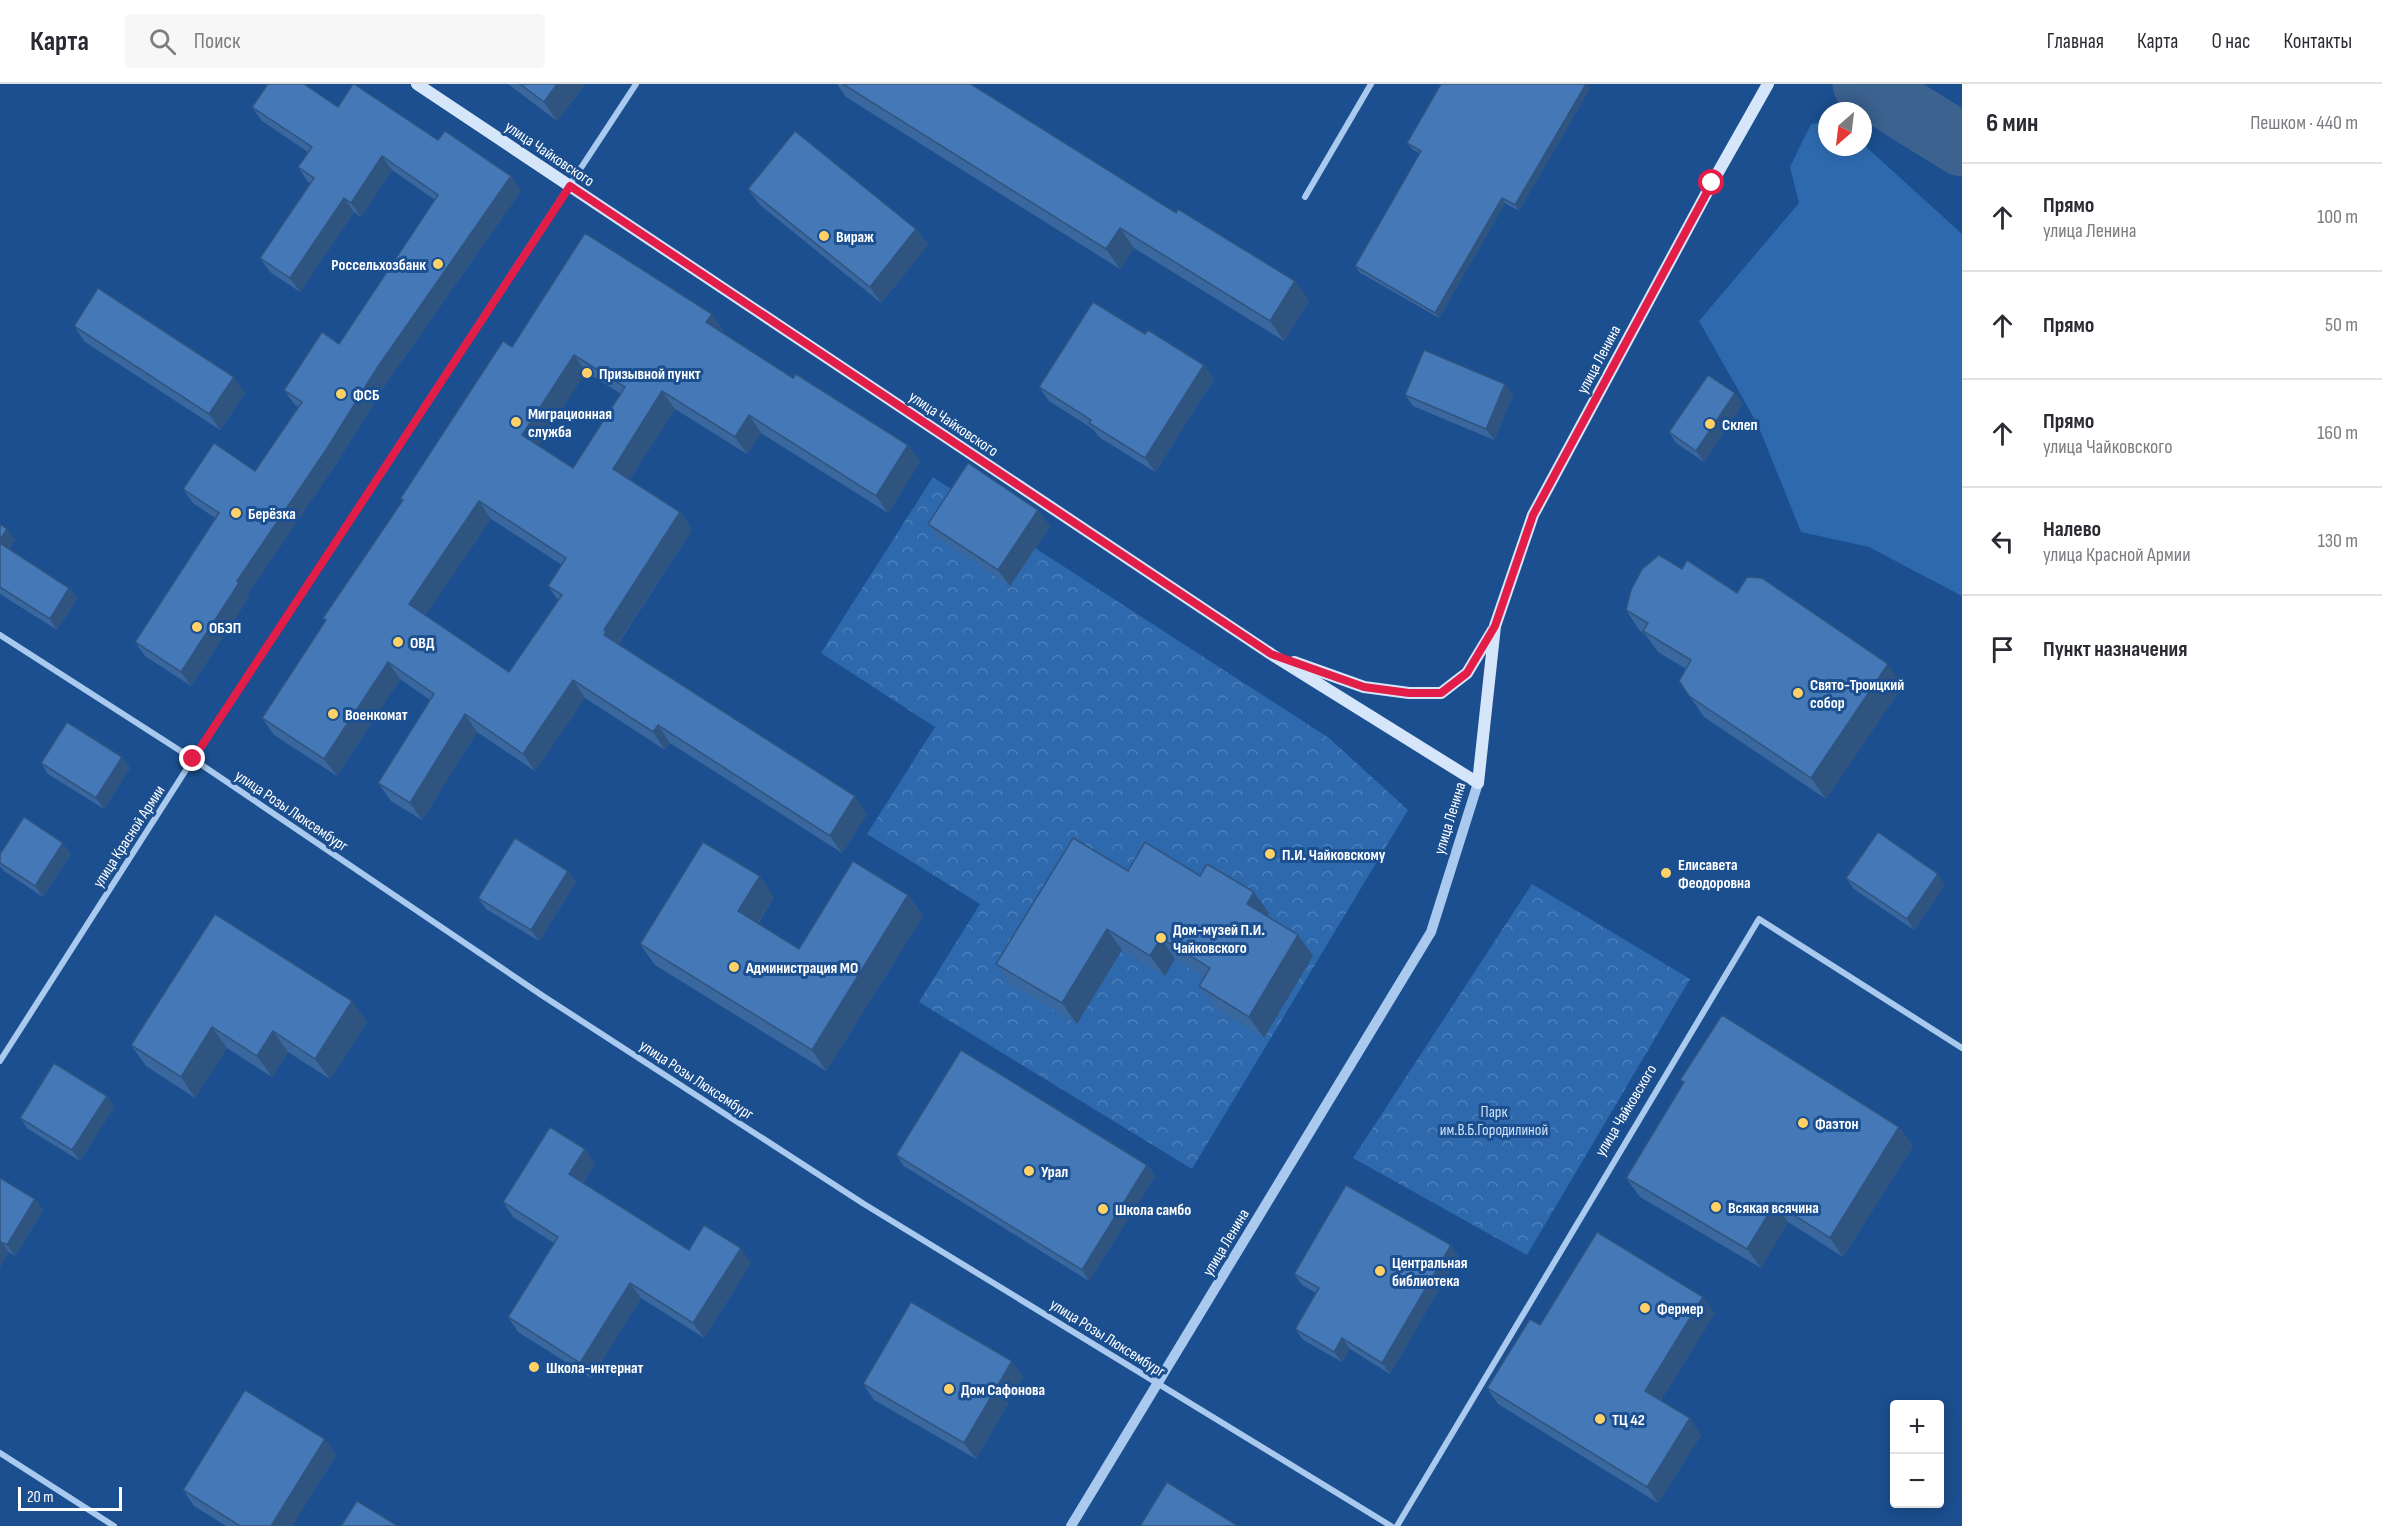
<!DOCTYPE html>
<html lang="ru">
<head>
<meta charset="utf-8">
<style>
	body { margin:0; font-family:"Sofia Sans Condensed",sans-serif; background:#f7f7f7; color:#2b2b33 }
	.controls { position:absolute; right:18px; bottom:18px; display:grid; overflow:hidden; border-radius:6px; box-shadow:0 3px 15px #0003 }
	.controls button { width:54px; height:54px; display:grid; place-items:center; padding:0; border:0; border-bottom:2px solid #e1e1e2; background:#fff; color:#2b2b33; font:30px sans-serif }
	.compass { position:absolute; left:1818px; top:18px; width:54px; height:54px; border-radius:50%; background:#fff; box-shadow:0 3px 15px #0003; rotate:208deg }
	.scale { position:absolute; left:18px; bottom:15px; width:104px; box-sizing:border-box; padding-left:6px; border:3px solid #fff; border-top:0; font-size:16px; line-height:21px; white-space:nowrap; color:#fff; -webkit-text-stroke:4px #1b4f8f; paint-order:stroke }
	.stop { position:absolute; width:18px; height:18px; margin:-14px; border:4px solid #e11d48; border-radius:50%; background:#fff }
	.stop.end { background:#e11d48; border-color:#fff; box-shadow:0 2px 6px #0008 }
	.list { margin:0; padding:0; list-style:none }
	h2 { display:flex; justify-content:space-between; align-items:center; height:78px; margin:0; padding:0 24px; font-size:26px }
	h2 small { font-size:20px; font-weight:400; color:#7c7c81 }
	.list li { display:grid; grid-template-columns:39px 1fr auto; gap:18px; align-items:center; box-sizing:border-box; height:108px; padding:0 24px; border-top:2px solid #e1e1e2 }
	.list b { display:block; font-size:22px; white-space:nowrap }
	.list p { margin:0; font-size:20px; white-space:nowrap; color:#7c7c81 }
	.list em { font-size:20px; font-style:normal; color:#7c7c81 }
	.icon { flex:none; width:33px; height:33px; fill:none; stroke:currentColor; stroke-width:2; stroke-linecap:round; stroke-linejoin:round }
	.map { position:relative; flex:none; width:1962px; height:1442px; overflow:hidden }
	header { display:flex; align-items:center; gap:36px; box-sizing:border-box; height:84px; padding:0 30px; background:#fff; border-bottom:2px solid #e1e1e2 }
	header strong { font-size:28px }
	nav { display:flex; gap:33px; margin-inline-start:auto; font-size:21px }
	.search { width:420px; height:54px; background:#f7f7f7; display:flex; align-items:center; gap:15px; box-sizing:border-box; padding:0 21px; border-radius:6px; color:#7c7c81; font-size:22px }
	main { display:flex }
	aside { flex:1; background:#fff }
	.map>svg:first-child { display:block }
	.grass { fill:#2e69ad }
	.park { fill:url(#park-crowns) }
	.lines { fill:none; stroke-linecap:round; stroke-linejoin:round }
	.river { stroke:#3c6290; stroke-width:63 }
	.minor { stroke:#a9c9ee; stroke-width:6 }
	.tertiary { stroke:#a9c9ee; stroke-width:10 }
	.secondary { stroke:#d6e6fa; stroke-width:12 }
	.wall { fill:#3a679d; fill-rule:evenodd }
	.shaded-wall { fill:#305480 }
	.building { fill:#4478b7; stroke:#305480; stroke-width:1.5; fill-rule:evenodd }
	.route { stroke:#e11d48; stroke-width:8 }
	.poi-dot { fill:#ffd166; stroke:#1b4f8f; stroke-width:2 }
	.labels { text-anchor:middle; stroke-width:6; stroke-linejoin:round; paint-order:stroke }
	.street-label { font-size:16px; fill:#fff; stroke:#1b4f8f }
	.poi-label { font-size:16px; font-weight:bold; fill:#fff; stroke:#1b4f8f; text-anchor:start }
	.park-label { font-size:16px; fill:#cfe3fa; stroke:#1b4f8f }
</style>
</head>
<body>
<header>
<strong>Карта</strong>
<div class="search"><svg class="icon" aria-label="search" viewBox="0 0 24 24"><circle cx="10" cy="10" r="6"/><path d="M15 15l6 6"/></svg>Поиск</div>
<nav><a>Главная</a><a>Карта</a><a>О нас</a><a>Контакты</a></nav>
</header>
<main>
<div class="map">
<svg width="1962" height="1442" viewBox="0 0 1962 1442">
	<defs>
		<pattern id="park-crowns" width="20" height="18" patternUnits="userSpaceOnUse" patternTransform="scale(1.5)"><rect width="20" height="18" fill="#2e69ad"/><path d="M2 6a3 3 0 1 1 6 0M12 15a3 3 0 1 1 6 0" fill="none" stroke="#4d80b9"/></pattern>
	</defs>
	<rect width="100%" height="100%" fill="#1b4f8f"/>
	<!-- grass -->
	<path class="grass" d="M1827,37V63H1863V60L1962,150V512L1869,463L1801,448L1758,341L1699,237L1799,119L1790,83L1811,40Z"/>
	<!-- park -->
	<g class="park">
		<path d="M933,393L966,415L980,395L1050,442L1035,464L1329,654L1408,726L1192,1085L919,918L980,820L867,750L935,643L821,569Z"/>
		<path d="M1532,800L1690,895L1527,1171L1353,1074Z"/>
	</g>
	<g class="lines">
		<!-- river -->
		<path class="river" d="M1864,0L1962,61"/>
		<!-- minor -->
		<g class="minor">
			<path d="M1305,113L1371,0"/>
			<path d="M0,551L193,675L543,912L864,1120L1391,1442"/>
			<path d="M0,977L193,675L636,0"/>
			<path d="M0,1369L114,1442"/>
			<path d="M1397,1442L1759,835L1962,964"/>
		</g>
		<!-- tertiary -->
		<path class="tertiary" d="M1071,1442L1431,848L1478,699"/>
		<!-- secondary -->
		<g class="secondary">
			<path d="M417,0L1271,570L1478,699L1495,542L1533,431L1712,99L1768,0"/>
			<path d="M1294,578L1364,603L1409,609H1441L1467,589L1493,546"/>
		</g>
	</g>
	<!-- wall -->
	<g class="wall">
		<path d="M508,0H585L557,37Z"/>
		<path d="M837,0H971L1176,129L1295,197L1309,217L1284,257L1134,164L1120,185L846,13Z"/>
		<path d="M1441,0H1587L1590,4L1519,127L1505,119L1439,234L1359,188L1355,182L1420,70L1411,64L1407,59Z"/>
		<path d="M252,23H338L438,56L511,92L521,107L387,298L336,380L247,511L249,513L191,602L145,572L135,558L215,434L193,419L183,405L255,387L298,323L294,320L284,306L339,260L435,116L392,86L361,133L354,128L300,208L270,188L260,174L310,99L308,98L298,83L308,68L262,37Z"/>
		<path d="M748,105L916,145L928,161L881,219L760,121Z"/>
		<path d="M74,242L245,309L220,346L85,258Z"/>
		<path d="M724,247L723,249L793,294L908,361L920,378L888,429L761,349L747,370L675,325L629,396L680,428L692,446L618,560L867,730L842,769L670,659L665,666L585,614L535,687L477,648L422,736L391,717L378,699L430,616L400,595L337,692L274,651L262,634L325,538L323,534L402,417L400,415L512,263ZM586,288L621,310L573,384L538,361ZM491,435L562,481L548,502L558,516L509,588L425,531Z"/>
		<path d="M1145,250L1204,281L1214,295L1155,388L1099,353L1093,345L1049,317L1039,303Z"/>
		<path d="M1505,300L1513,311L1494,356L1413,322L1405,311Z"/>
		<path d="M1735,309L1743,320L1704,378L1676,359L1669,348Z"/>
		<path d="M0,440L15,456L9,465L69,504L77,515L57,546L0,510Z"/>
		<path d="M928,440L1050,442L1010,502L940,456Z"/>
		<path d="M1682,485L1737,509L1903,601L1826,715L1704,633L1679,597L1686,585L1658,568L1645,550L1640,547L1626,526Z"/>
		<path d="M122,673L130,684L104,725L48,690L41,679Z"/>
		<path d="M0,770H71L43,813L4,787L0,782Z"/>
		<path d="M1128,787L1200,792L1254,808L1269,829L1267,832L1298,851L1313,872L1264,954L1214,923L1199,902L1205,893L1175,875L1165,892L1122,866L1077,940L1011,900L996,880Z"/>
		<path d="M1846,794L1945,801L1914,846L1854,805Z"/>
		<path d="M576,798L539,857L486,825L478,814Z"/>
		<path d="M908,811L923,832L826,987L655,881L640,860L774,813L758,840L799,865Z"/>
		<path d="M215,830L352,917L367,938L330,995L288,968L272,993L227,964L195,1014L146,982L131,961Z"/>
		<path d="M1680,996L1899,1043L1913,1062L1843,1173L1788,1138L1761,1184L1640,1113L1626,1094L1683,999Z"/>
		<path d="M107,1012L114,1023L80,1077L28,1045L20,1034Z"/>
		<path d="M585,1065L595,1080L583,1099L689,1166L751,1179L704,1254L641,1214L591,1294L518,1248L508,1233L554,1159L513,1133L503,1118Z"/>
		<path d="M896,1071L1147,1081L1155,1092L1089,1197L904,1082Z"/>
		<path d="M0,1094L35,1115L43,1126L15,1172L9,1168L0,1183Z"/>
		<path d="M1451,1161L1458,1172L1390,1290L1350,1265L1342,1278L1303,1256L1295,1245L1316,1209L1302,1201L1294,1190Z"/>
		<path d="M1715,1229L1661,1316L1701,1351L1658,1419L1498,1320L1487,1304L1540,1241Z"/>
		<path d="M1023,1293L976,1375L874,1316L863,1300Z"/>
		<path d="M325,1355L336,1371L292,1442H226L194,1422L183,1406Z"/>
	</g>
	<!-- shaded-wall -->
	<g class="shaded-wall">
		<path d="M557,0H585L557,37L544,18Z"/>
		<path d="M1586,0H1587L1590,4L1519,127L1515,121Z"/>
		<path d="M382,72L392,86L361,133L351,119Z"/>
		<path d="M511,92L521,107L387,298L336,380L247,511L249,513L191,602L181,588L237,497L377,284Z"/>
		<path d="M344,114L354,128L300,208L290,194Z"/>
		<path d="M1502,114L1505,119L1439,234L1435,229Z"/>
		<path d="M1120,144L1134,164L1120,185L1106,165Z"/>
		<path d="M916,145L928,161L881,219L870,203Z"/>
		<path d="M1295,197L1309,217L1284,257L1270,237Z"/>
		<path d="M712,230L724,247L718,256L706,238Z"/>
		<path d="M574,271L586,288L534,368L522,351Z"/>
		<path d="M1204,281L1214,295L1155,388L1145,374Z"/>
		<path d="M234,293L245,309L220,346L209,330Z"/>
		<path d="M1505,300L1513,311L1494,356L1486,345Z"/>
		<path d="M662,307L675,325L625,402L613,385Z"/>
		<path d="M1735,309L1743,320L1704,378L1696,367Z"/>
		<path d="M749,331L761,349L747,370L735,353Z"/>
		<path d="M908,361L920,378L888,429L876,412Z"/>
		<path d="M479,417L491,435L421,537L409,520Z"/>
		<path d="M1038,426L1050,442L1010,502L998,486Z"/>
		<path d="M680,428L692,446L616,562L604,551V546Z"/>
		<path d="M7,445L15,456L6,469L0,460V456Z"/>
		<path d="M69,504L77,515L57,546L50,535Z"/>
		<path d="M388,578L400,595L337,692L324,675Z"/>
		<path d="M1888,580L1903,601L1826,715L1811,694Z"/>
		<path d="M573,596L585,614L535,687L523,670Z"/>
		<path d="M465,630L477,648L422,736L410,719Z"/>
		<path d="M658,641L670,659L665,666L653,648Z"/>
		<path d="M122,673L130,684L104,725L96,714Z"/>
		<path d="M855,712L867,730L842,769L830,752Z"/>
		<path d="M63,759L71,770L43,813L35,802Z"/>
		<path d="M568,787L576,798L539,857L531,846Z"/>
		<path d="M1938,790L1945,801L1914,846L1907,835Z"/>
		<path d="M760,792L774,813L752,848L738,827Z"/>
		<path d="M1254,808L1269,829L1262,841L1247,820Z"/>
		<path d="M908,811L923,832L826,987L812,966Z"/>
		<path d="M1107,845L1122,866L1077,940L1062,919Z"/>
		<path d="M1298,851L1313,872L1264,954L1249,933Z"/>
		<path d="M1161,854L1175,875L1165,892L1150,872Z"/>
		<path d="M352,917L367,938L330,995L315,975Z"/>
		<path d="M212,943L227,964L195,1014L181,993Z"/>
		<path d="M273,947L288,968L272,993L257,972Z"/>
		<path d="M107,1012L114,1023L80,1077L72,1066Z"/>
		<path d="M1899,1043L1913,1062L1843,1173L1830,1154Z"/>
		<path d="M585,1065L595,1080L579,1105L569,1090Z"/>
		<path d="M1147,1081L1155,1092L1089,1197L1082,1186Z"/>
		<path d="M35,1115L43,1126L15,1172L7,1161Z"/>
		<path d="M1775,1119L1788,1138L1761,1184L1747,1165Z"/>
		<path d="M1,1158L9,1168L0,1183V1159Z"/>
		<path d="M1451,1161L1458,1172L1390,1290L1382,1279Z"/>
		<path d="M741,1164L751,1179L704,1254L693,1239Z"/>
		<path d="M630,1199L641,1214L591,1294L580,1279Z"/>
		<path d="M1703,1213L1715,1229L1657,1323L1645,1307Z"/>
		<path d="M1342,1254L1350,1265L1342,1278L1334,1268Z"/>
		<path d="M1012,1277L1023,1293L976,1375L964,1359Z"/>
		<path d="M1690,1334L1701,1351L1658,1419L1647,1403Z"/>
		<path d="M325,1355L336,1371L292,1442H271Z"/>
	</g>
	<!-- building -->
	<g class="building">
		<path d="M268,0H304L338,23L353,0H354L438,56L445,47L511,92L377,284L326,366L237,497L239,499L181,588L135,558L219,429L183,405L214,359L255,387L302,318L284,306L322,248L339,260L438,111L382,72L351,119L344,114L290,194L260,174L314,94L298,83L312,63L252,23Z"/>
		<path d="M520,0H557L544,18Z"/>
		<path d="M843,0H971L1176,129L1178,125L1295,197L1270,237L1120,144L1106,165Z"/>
		<path d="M1441,0H1586L1515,121L1502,114L1435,229L1355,182L1421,67L1407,59Z"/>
		<path d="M795,47L916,145L870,203L748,105Z"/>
		<path d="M585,149L712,230L706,238L793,294L796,290L908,361L876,412L749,331L735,353L662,307L613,385L680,428L604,546L606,548L604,551L855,712L830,752L658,641L653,648L573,596L523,670L465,630L410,719L378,699L434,610L388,578L324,675L262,634L326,536L323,534L403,416L400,415L503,257L512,263ZM574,271L625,303L573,384L522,351ZM479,417L566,474L548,502L562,511L509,588L409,520Z"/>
		<path d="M98,204L234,293L209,330L74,242Z"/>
		<path d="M1093,218L1145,250L1148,246L1204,281L1145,374L1089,339L1091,336L1039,303Z"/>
		<path d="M1424,266L1505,300L1486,345L1405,311Z"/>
		<path d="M1708,291L1735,309L1696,367L1669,348Z"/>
		<path d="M968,379L1038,426L998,486L928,440Z"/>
		<path d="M0,440L7,445L0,456Z"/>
		<path d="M0,459L69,504L50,535L0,503Z"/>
		<path d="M1659,471L1682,485L1687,476L1737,509L1747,493L1762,494L1888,580L1811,694L1689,612L1679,597L1691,576L1643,547L1648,539L1626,526L1631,506L1642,485Z"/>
		<path d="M67,638L122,673L96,714L41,679Z"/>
		<path d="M24,733L63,759L35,802L0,779V770Z"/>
		<path d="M1878,748L1938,790L1907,835L1846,794Z"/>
		<path d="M515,754L568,787L531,846L478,814Z"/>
		<path d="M1073,754L1128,787L1145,758L1200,792L1207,780L1254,808L1247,820L1298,851L1249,933L1199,902L1210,884L1161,854L1150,872L1107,845L1062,919L996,880Z"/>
		<path d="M703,758L760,792L738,827L799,865L853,777L908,811L812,966L640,860Z"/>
		<path d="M215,830L352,917L315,975L273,947L257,972L212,943L181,993L131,961Z"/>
		<path d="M1722,931L1899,1043L1830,1154L1775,1119L1747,1165L1626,1094L1684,998L1680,996Z"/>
		<path d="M961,966L1147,1081L1082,1186L896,1071Z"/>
		<path d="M54,979L107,1012L72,1066L20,1034Z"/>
		<path d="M550,1043L585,1065L569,1090L689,1166L704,1141L741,1164L693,1239L630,1199L580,1279L508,1233L558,1153L503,1118Z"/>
		<path d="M0,1094L35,1115L7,1161L1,1158L0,1159Z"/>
		<path d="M1346,1101L1451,1161L1382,1279L1342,1254L1334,1268L1295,1245L1319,1204L1294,1190Z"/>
		<path d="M1597,1148L1703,1213L1645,1307L1690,1334L1647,1403L1487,1304L1530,1235L1540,1241Z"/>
		<path d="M911,1218L1012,1277L964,1359L863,1300Z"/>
		<path d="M245,1306L325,1355L271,1442H240L183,1406Z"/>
		<path d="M1167,1398L1238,1442H1140Z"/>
		<path d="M357,1417L398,1442H341Z"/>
	</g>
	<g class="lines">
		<!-- route -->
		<path class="route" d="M193,675L570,102L1271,570L1364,603L1409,609H1441L1467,589L1495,542L1533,431L1712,99"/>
	</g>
	<!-- markers -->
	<g class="poi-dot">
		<circle cx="824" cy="152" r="6"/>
		<circle cx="438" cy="180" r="6"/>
		<circle cx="587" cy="289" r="6"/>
		<circle cx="341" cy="310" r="6"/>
		<circle cx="516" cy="338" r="6"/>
		<circle cx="1710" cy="340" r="6"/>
		<circle cx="236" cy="429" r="6"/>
		<circle cx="197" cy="543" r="6"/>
		<circle cx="398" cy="558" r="6"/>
		<circle cx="1798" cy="609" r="6"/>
		<circle cx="333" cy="630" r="6"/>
		<circle cx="1270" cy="770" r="6"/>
		<circle cx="1666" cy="789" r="6"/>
		<circle cx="1161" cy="854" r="6"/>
		<circle cx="734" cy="883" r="6"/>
		<circle cx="1803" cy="1039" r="6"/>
		<circle cx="1029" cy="1087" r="6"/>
		<circle cx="1716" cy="1123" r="6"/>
		<circle cx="1103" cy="1125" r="6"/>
		<circle cx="1380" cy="1187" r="6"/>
		<circle cx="1645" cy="1224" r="6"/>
		<circle cx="534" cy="1283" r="6"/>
		<circle cx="949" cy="1305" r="6"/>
		<circle cx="1600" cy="1335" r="6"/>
	</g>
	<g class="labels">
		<!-- street labels -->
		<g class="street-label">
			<text transform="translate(550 69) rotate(34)" y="6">улица Чайковского</text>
			<text transform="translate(1598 275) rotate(-62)" y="6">улица Ленина</text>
			<text transform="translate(954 339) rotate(34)" y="6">улица Чайковского</text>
			<text transform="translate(292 726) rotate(34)" y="6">улица Розы Люксембург</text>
			<text transform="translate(1449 734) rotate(-73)" y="6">улица Ленина</text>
			<text transform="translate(128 752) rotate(-57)" y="6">улица Красной Армии</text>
			<text transform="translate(697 995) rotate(33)" y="6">улица Розы Люксембург</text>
			<text transform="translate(1625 1026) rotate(-59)" y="6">улица Чайковского</text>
			<text transform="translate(1225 1158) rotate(-59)" y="6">улица Ленина</text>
			<text transform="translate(1108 1253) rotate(32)" y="6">улица Розы Люксембург</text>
		</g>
		<!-- poi labels -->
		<g class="poi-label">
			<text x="836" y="158">Вираж</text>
			<text x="426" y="186" text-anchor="end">Россельхозбанк</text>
			<text x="599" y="295">Призывной пункт</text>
			<text x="353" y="316">ФСБ</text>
			<text x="528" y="335">Миграционная<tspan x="528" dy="18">служба</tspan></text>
			<text x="1722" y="346">Склеп</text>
			<text x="248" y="435">Берёзка</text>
			<text x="209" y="549">ОБЭП</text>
			<text x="410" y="564">ОВД</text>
			<text x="1810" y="606">Свято-Троицкий<tspan x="1810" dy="18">собор</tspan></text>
			<text x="345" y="636">Военкомат</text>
			<text x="1282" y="776">П.И. Чайковскому</text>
			<text x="1678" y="786">Елисавета<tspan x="1678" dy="18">Феодоровна</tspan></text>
			<text x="1173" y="851">Дом-музей П.И.<tspan x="1173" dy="18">Чайковского</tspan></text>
			<text x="746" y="889">Администрация МО</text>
			<text x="1815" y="1045">Фаэтон</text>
			<text x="1041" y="1093">Урал</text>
			<text x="1728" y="1129">Всякая всячина</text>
			<text x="1115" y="1131">Школа самбо</text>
			<text x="1392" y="1184">Центральная<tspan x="1392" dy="18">библиотека</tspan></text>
			<text x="1657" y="1230">Фермер</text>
			<text x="546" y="1289">Школа-интернат</text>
			<text x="961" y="1311">Дом Сафонова</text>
			<text x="1612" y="1341">ТЦ 42</text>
		</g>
		<!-- park labels -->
		<g class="park-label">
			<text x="1494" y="1033">Парк<tspan x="1494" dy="18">им.В.Б.Городилиной</tspan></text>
		</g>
	</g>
</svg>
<div class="controls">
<button>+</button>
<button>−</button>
</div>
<svg class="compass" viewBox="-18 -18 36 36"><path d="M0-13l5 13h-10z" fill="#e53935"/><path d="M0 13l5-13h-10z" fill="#7c7c81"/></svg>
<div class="scale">20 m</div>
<div class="stop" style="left:1712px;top:99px"></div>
<div class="stop end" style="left:193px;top:675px"></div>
</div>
<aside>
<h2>6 мин<small>Пешком · 440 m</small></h2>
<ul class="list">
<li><svg class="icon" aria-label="ahead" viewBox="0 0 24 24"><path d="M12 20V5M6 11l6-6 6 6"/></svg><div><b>Прямо</b><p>улица Ленина</p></div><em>100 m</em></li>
<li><svg class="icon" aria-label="ahead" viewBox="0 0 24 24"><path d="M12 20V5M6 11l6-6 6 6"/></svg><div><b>Прямо</b></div><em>50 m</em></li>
<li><svg class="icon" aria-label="ahead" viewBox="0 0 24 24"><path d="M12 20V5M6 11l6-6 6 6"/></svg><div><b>Прямо</b><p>улица Чайковского</p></div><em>160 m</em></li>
<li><svg class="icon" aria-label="left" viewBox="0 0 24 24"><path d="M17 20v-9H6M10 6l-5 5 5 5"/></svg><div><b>Налево</b><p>улица Красной Армии</p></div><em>130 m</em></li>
<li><svg class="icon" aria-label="arrive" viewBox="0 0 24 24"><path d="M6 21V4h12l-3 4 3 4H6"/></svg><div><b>Пункт назначения</b></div></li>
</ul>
</aside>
</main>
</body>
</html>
